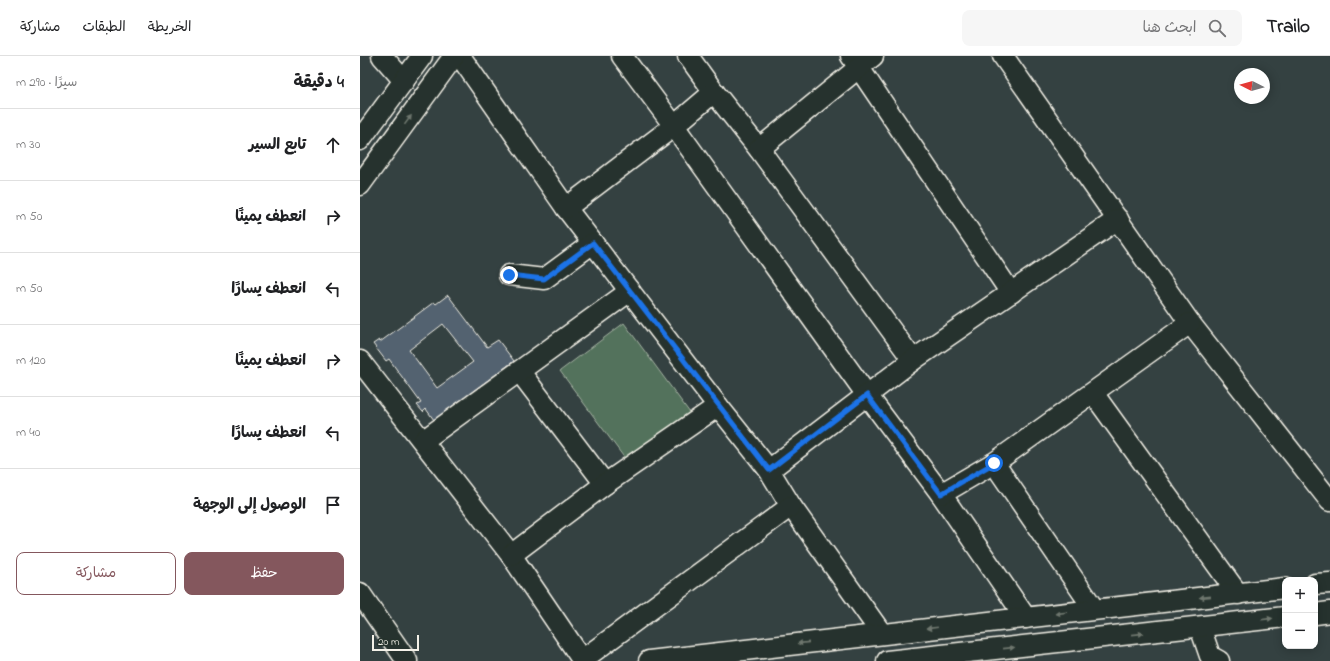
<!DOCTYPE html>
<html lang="ar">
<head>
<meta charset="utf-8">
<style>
	body { margin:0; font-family:"Indie Flower","Playpen Sans Arabic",sans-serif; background:#f6f6f6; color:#202124; direction:rtl }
	.controls { position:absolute; right:12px; bottom:12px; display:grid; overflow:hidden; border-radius:8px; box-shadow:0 2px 10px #0003 }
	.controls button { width:36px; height:36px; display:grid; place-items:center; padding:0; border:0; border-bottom:1px solid #e0e0e0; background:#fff; color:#202124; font:20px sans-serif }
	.compass { position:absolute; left:874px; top:12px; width:36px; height:36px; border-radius:50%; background:#fff; box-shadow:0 2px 10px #0003; rotate:276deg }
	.scale { position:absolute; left:12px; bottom:10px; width:47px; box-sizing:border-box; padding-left:4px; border:2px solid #f4f1e8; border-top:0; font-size:11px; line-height:14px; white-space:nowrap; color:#f4f1e8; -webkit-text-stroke:3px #26332d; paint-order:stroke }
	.stop { position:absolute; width:12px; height:12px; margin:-9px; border:3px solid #1a73e8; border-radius:50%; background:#fff }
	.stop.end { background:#1a73e8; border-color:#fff; box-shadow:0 1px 4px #0008 }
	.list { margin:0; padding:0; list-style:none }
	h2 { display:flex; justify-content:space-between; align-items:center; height:52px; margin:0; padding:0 16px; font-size:17px }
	h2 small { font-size:13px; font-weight:400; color:#757577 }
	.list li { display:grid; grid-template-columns:26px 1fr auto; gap:12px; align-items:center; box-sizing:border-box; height:72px; padding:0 16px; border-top:1px solid #e0e0e0 }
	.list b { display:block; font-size:15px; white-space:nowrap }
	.list em { font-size:13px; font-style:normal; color:#757577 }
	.actions { display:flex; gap:8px; padding:12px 16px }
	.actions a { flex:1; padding:9px 0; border:1px solid #84575d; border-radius:8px; text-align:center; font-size:14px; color:#84575d }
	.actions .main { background:#84575d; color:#fff }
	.icon { flex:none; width:22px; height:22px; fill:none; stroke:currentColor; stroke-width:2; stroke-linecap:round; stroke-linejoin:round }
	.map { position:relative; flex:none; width:970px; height:605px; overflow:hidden; direction:ltr }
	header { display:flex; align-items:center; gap:24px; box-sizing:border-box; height:56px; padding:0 20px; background:#fff; border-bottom:1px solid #e0e0e0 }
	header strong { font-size:19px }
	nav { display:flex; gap:22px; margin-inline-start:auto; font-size:14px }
	.search { width:280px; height:36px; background:#f6f6f6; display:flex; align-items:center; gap:10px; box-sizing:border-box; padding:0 14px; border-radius:8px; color:#757577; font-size:15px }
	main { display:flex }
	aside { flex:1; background:#fff }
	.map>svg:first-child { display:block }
	.green { fill:#53725b; stroke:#a4b2a2 }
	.building { fill:#53626f; stroke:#f4f1e8; fill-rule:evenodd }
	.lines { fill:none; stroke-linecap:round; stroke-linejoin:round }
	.minor-casing { stroke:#f4f1e8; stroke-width:23 }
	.minor { stroke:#26332d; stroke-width:20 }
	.oneway { fill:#6e766e }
	.route { stroke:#1a73e8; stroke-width:5 }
</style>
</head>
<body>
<header>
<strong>Trailo</strong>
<div class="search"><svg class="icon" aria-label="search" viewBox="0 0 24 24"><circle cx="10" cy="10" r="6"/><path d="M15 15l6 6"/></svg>ابحث هنا</div>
<nav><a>الخريطة</a><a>الطبقات</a><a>مشاركة</a></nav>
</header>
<main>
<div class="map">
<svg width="970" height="605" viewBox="0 0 970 605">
	<rect width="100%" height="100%" fill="#344141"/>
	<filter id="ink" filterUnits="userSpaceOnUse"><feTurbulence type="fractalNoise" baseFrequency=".025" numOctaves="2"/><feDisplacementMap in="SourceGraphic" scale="8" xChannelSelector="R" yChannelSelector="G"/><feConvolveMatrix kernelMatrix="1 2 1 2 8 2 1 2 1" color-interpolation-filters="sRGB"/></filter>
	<g filter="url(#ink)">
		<!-- green -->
		<path class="green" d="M264,267L330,357L266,404L200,315Z"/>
		<!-- building -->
		<path class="building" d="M88,239L127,291L138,284L154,305L74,364L66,353L63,356L57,349L61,347L29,303L26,305L13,288L19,284L20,286L74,246L76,248ZM83,268L113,306L77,332L49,294Z"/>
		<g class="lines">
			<!-- minor casing -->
			<g class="minor-casing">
				<g id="minor">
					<path d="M22,0L44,25"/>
					<path d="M100,0L206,152L358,350L409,414L431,450L522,578"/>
					<path d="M262,0L314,70L507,339L581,438L666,562"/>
					<path d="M328,0L354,36L399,93L553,304"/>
					<path d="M491,0L651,237"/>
					<path d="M643,0L830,267L970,445"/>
					<path d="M0,84L62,0"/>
					<path d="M399,93L513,0"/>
					<path d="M0,129L94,0"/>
					<path d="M206,152L314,70L354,36"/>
					<path d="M149,219L184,223L233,187"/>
					<path d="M0,305L151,499L223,605"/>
					<path d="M160,316L245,428"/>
					<path d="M733,337L878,538"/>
					<path d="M64,384L270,235"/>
					<path d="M634,407L734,553"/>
					<path d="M409,414L553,304L758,163"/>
					<path d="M581,438L634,407L830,267"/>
					<path d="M151,499L245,428L358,350"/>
					<path d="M955,528L970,527"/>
					<path d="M0,537L47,605"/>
					<path d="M955,558L970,556"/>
					<path d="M840,571L850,600L859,605"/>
					<path d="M222,604L431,450"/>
					<path d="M289,605L925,532"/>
					<path d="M527,605L925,561"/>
				</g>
			</g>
			<!-- minor -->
			<use href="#minor" class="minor"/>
		</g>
		<!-- one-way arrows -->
		<defs><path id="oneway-solid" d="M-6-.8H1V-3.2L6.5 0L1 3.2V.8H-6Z"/></defs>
		<g class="oneway">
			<use href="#oneway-solid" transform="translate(48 64) rotate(-54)"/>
			<use href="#oneway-solid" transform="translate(845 541) rotate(174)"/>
			<use href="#oneway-solid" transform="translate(701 557) rotate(173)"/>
			<use href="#oneway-solid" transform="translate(907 563) rotate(-7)"/>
			<use href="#oneway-solid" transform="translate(572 572) rotate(173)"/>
			<use href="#oneway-solid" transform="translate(778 578) rotate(-6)"/>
			<use href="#oneway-solid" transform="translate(443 587) rotate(174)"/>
			<use href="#oneway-solid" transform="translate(649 592) rotate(-6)"/>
		</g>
	</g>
	<g class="lines" filter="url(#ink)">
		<!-- route -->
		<path class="route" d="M149,219L184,223L233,187L409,414L507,339L581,438L634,407"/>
	</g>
</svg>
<div class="controls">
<button>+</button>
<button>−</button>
</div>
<svg class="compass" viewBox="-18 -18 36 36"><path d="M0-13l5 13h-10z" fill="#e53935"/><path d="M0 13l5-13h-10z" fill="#757577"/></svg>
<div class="scale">20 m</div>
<div class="stop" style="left:634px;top:407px"></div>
<div class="stop end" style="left:149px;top:219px"></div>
</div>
<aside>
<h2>4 دقيقة<small>سيرًا · 290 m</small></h2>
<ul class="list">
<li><svg class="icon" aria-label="ahead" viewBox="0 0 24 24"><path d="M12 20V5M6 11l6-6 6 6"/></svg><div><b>تابع السير</b></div><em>30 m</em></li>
<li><svg class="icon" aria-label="right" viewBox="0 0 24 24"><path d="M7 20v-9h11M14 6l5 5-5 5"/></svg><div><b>انعطف يمينًا</b></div><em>50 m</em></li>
<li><svg class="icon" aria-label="left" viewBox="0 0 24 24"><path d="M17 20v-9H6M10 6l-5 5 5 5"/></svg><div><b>انعطف يسارًا</b></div><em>50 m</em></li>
<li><svg class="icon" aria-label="right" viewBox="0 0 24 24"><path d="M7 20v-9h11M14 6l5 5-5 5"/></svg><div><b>انعطف يمينًا</b></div><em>120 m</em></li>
<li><svg class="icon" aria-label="left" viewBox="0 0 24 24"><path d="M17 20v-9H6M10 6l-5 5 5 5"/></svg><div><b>انعطف يسارًا</b></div><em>40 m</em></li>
<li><svg class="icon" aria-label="arrive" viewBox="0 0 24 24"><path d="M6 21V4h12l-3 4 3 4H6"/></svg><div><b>الوصول إلى الوجهة</b></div></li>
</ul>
<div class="actions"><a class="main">حفظ</a><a>مشاركة</a></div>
</aside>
</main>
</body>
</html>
